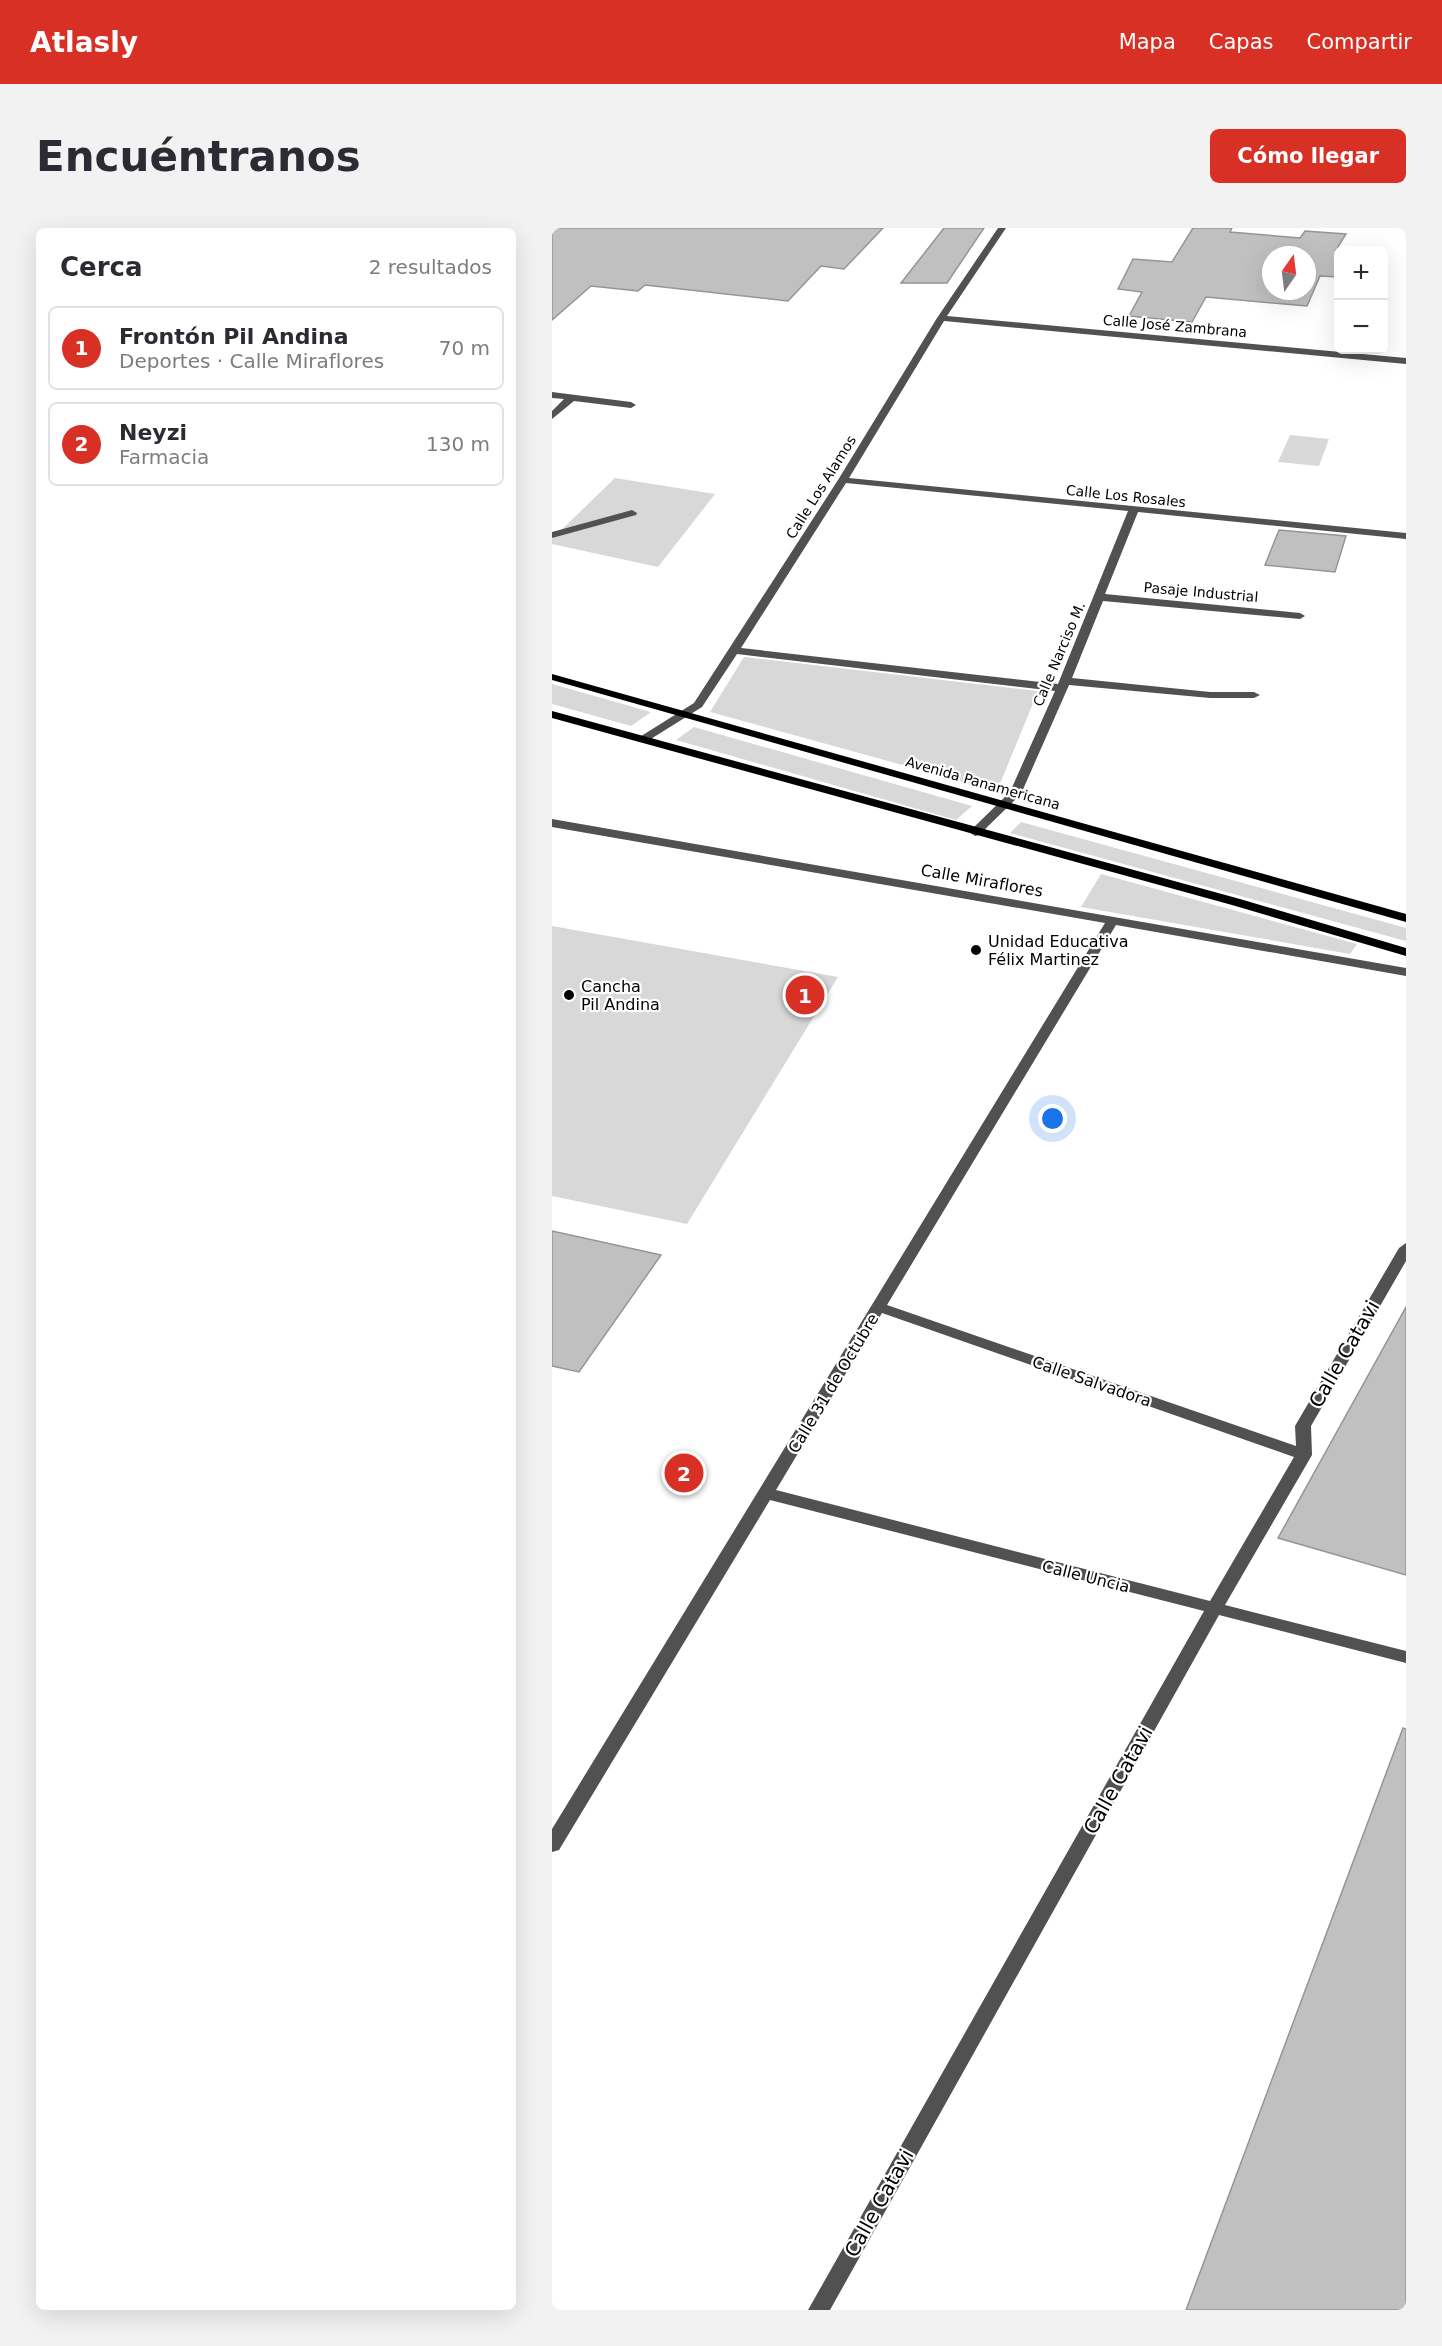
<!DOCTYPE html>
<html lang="es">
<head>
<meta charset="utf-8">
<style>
	body { margin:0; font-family:"DejaVu Sans",sans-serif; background:#f2f2f3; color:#2b2b33 }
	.controls { position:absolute; right:18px; top:18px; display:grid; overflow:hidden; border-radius:9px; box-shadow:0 6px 24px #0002 }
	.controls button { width:54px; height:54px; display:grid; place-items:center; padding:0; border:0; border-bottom:2px solid #e1e1e2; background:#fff; color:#2b2b33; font:30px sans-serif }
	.compass { position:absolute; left:710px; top:18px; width:54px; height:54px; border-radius:50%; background:#fff; box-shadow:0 6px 24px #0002; rotate:14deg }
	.you { position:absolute; left:501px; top:891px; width:21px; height:21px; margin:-15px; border:4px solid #fff; border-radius:50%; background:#1a73e8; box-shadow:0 0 0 9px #1a73e833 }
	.badge { display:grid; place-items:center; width:39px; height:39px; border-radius:50%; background:#d93025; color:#fff; font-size:20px; font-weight:700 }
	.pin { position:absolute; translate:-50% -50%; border:3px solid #fff; box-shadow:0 2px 6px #0006 }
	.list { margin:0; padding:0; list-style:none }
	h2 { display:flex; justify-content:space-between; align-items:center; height:78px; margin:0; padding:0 24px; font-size:26px }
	h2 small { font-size:20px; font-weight:400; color:#7c7c81 }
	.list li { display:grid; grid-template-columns:39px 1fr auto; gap:18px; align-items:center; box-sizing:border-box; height:84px; margin:0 12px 12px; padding:0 12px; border:2px solid #e1e1e2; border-radius:9px }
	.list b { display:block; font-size:22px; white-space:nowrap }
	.list p { margin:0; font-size:20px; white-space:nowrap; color:#7c7c81 }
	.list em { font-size:20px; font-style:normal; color:#7c7c81 }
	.map { position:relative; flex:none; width:854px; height:2082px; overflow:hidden; border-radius:9px }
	header { display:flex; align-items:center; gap:36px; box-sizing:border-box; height:84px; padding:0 30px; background:#d93025; color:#fff }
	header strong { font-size:28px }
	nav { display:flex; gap:33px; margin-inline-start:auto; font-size:21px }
	.intro { display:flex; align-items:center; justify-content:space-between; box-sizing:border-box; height:144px; padding:0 36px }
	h1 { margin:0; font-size:42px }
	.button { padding:15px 27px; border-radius:9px; background:#d93025; color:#fff; font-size:21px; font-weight:700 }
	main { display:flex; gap:36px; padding:0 36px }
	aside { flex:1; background:#fff; border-radius:9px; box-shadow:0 6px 24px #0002 }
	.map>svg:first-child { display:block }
	.green { fill:#d8d8d8 }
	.building { fill:#c0c0c0; stroke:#959595; stroke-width:1.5; fill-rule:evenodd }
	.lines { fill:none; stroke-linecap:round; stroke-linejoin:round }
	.minor { fill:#515151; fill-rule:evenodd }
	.major { fill:#000; fill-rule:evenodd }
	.poi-dot { fill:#000; stroke:#fff; stroke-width:2 }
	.labels { text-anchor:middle; stroke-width:4.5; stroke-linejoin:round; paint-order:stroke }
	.far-street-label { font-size:14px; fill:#000; stroke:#fff }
	.street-label { font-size:16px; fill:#000; stroke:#fff }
	.poi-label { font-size:16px; fill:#000; stroke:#fff; text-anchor:start }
	.near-street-label { font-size:20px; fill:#000; stroke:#fff }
</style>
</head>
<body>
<header>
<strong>Atlasly</strong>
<nav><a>Mapa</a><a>Capas</a><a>Compartir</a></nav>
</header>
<div class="intro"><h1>Encuéntranos</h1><a class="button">Cómo llegar</a></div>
<main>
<aside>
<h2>Cerca<small>2 resultados</small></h2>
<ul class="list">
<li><span class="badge">1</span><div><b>Frontón Pil Andina</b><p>Deportes · Calle Miraflores</p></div><em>70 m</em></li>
<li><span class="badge">2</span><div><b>Neyzi</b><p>Farmacia</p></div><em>130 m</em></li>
</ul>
</aside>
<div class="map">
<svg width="854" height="2082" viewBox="0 0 854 2082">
	<rect width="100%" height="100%" fill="#fff"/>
	<!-- green -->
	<g class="green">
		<path d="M738,207L777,211L767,238L726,234Z"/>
		<path d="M63,250L163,266L106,339L0,316V311Z"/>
		<path d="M192,429L486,463L445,563L158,484Z"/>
		<path d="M0,456L99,484L79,498L0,476Z"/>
		<path d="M142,499L420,578L404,592L124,512Z"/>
		<path d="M469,594L854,700V713L458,605Z"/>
		<path d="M549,646L805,716L798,726L529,679Z"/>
		<path d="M0,698L286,749L135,996L0,968Z"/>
	</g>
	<!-- building -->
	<g class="building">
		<path d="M0,0H331L292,41L269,38L236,73L93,57L86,63L39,58L0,92Z"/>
		<path d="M392,0H432L395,55H349Z"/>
		<path d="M641,0H680L678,4L748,10L753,3L794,6L784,22H792H786V49L768,48L755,78L654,69L640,94L577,88L590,64L566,61L581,31L620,34ZM719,27H755V63H719Z"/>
		<path d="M727,302L794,308L783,344L713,337Z"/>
		<path d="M0,1003L109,1027L27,1144L0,1138Z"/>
		<path d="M854,1079V1347L726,1310Z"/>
		<path d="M851,1500L854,1501V2082H634Z"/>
	</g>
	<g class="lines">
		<!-- minor -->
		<g class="minor">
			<path d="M446,0H454L395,88L854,130V136L392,93L297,250L854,305V311L586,284L553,366L748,385L753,388L748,391L551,373L520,450L658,464H702L708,467L702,470H658L517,457L469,566L427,607L423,608L417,604L458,564L503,463L185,426L150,479L94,514H86V510L142,475L286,252L385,90ZM294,255L576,283L506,456L189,420Z"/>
			<path d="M0,164L79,174L84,177L79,180L22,173L0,191V183L12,171L0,170Z"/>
			<path d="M80,282L85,285L84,287L0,310V304Z"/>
			<path d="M0,591L854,740V748L564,697L335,1077L744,1218L743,1198L847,1020L854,1015V1033L759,1198L760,1227L673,1377L854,1423V1435L667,1387L278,2082H256L652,1383L218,1272L7,1622L0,1624V1601L553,695L0,599ZM330,1085L742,1229L658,1373L224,1262Z"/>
		</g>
		<!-- major -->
		<g class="major">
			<path d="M0,446L854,686V694L0,452Z"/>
			<path d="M0,483L688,671L854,720V728L680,677L0,490Z"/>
		</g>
	</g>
	<!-- markers -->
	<g class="poi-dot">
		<circle cx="424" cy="722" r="6"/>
		<circle cx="17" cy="767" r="6"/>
	</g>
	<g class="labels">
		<!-- far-street labels -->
		<g class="far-street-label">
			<text transform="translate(623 98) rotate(5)" y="5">Calle José Zambrana</text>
			<text transform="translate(269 259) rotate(-58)" y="5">Calle Los Alamos</text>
			<text transform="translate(574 268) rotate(6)" y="5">Calle Los Rosales</text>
			<text transform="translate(649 364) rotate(5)" y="5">Pasaje Industrial</text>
			<text transform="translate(507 426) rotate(-67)" y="5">Calle Narciso M.</text>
			<text transform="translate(431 555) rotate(16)" y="5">Avenida Panamericana</text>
		</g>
		<!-- street labels -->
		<g class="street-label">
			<text transform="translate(430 652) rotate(10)" y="6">Calle Miraflores</text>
			<text transform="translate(540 1153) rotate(19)" y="6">Calle Salvadora</text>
			<text transform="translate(281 1155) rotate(-59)" y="6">Calle 31 de Octubre</text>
			<text transform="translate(534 1348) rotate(14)" y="6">Calle Uncia</text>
		</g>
		<!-- poi labels -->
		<g class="poi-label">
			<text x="436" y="719">Unidad Educativa<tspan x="436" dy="18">Félix Martinez</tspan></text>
			<text x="29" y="764">Cancha<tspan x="29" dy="18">Pil Andina</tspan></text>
		</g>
		<!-- near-street labels -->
		<g class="near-street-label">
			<text transform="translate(792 1126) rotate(-60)" y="7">Calle Catavi</text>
			<text transform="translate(566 1552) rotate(-61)" y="7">Calle Catavi</text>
			<text transform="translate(327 1975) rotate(-61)" y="7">Calle Catavi</text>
		</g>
	</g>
</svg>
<div class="controls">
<button>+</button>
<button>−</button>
</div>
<svg class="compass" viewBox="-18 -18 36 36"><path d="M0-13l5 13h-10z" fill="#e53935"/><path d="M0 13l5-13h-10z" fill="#7c7c81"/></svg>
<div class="you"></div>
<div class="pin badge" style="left:253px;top:767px">1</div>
<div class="pin badge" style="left:132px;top:1245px">2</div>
</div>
</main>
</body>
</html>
